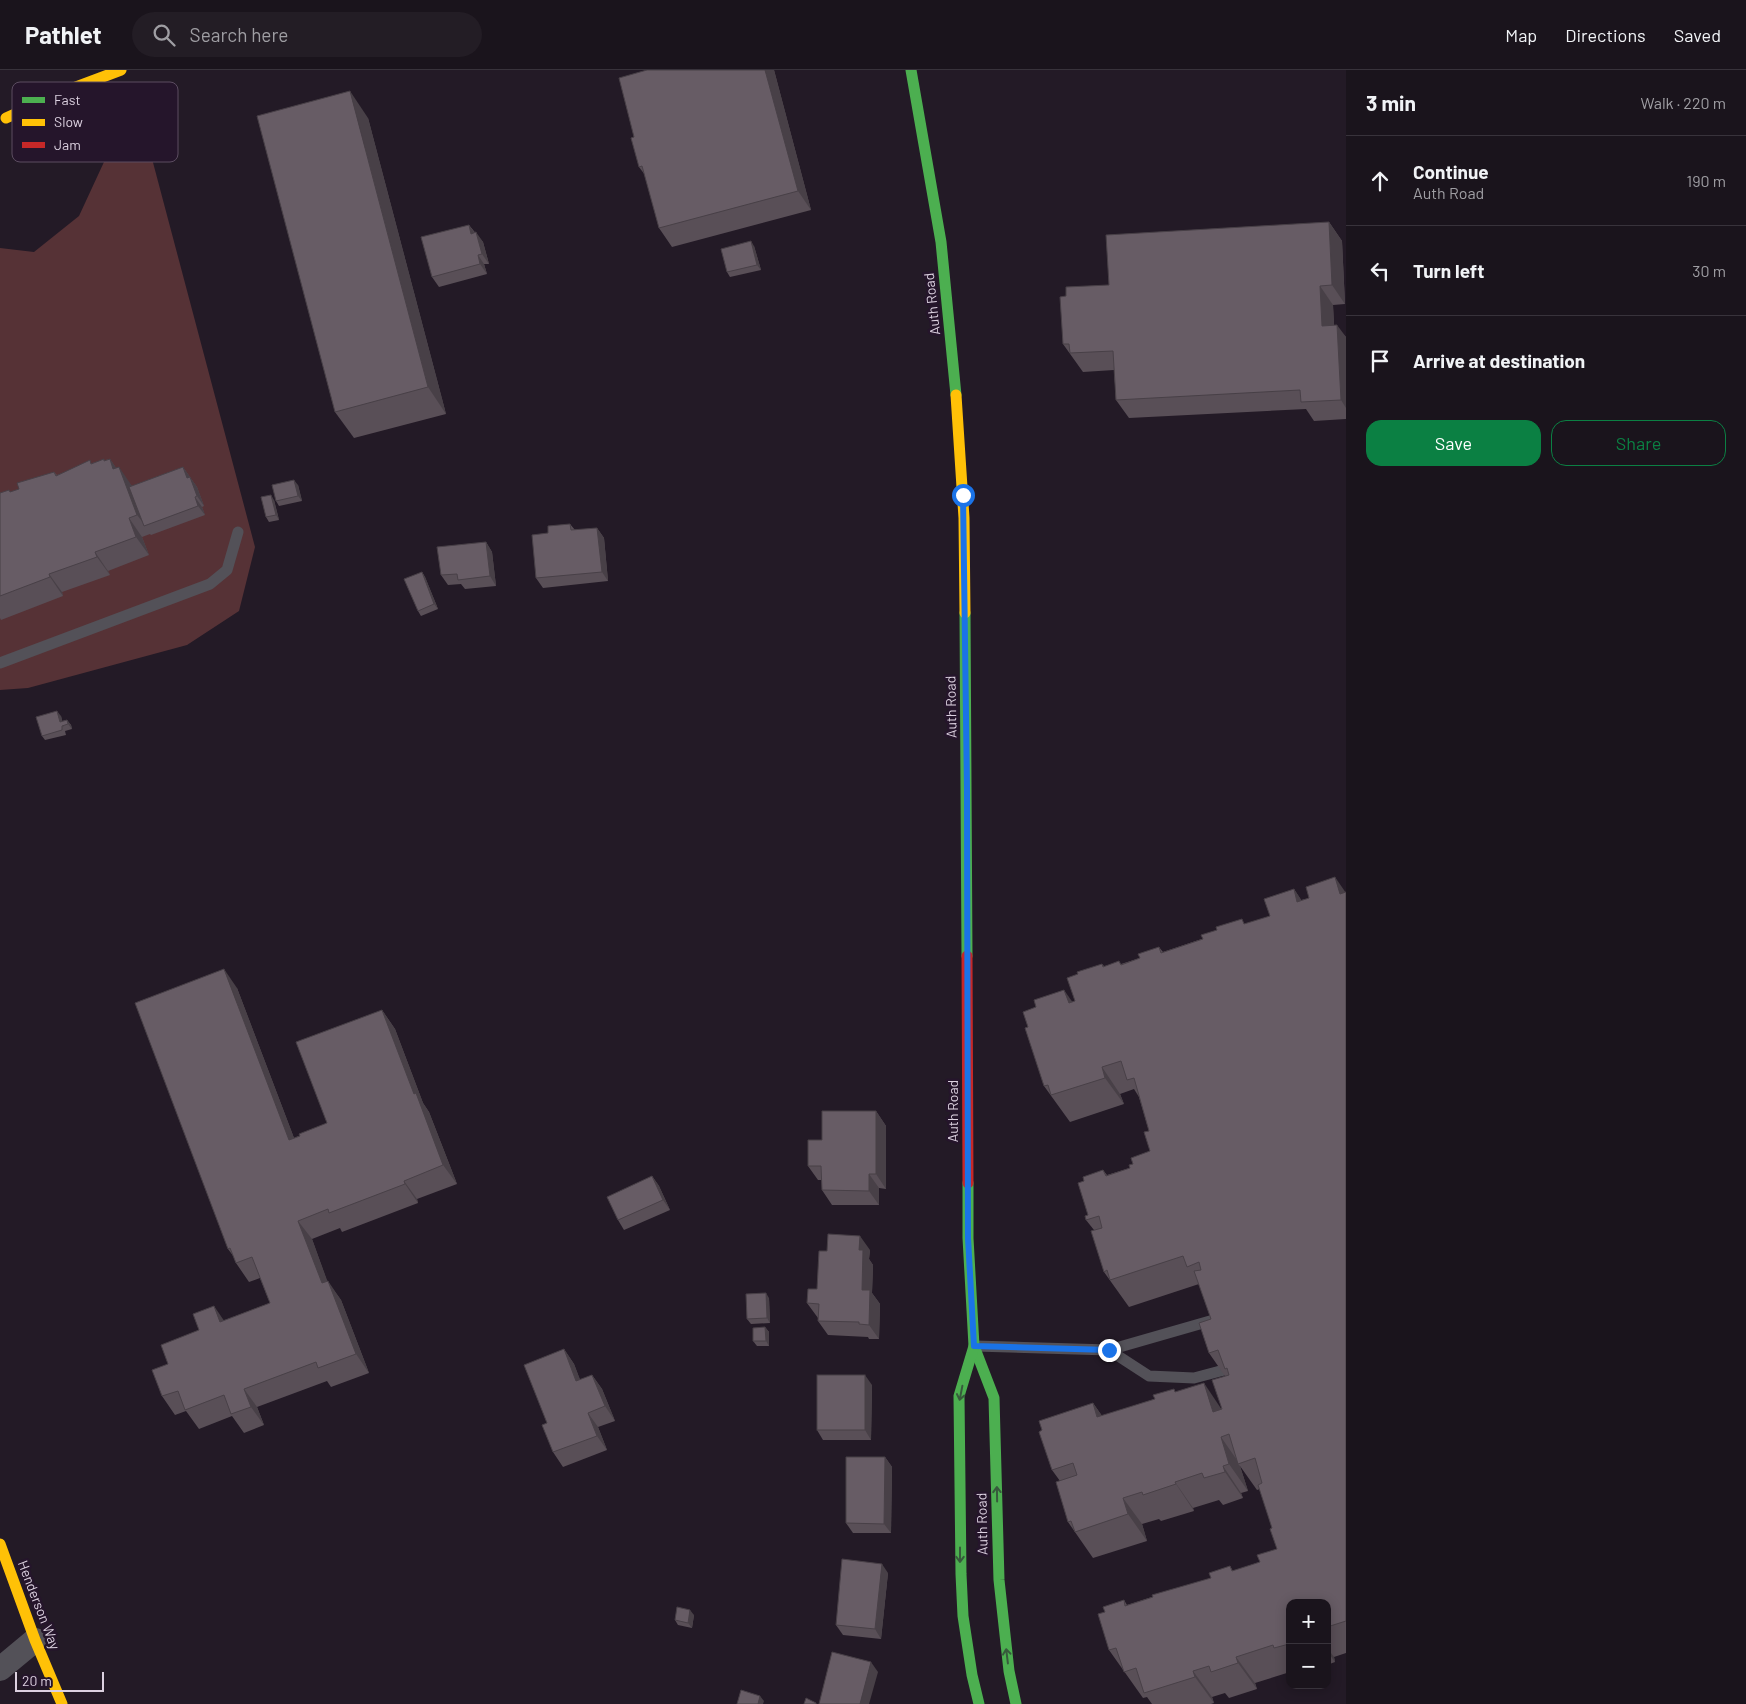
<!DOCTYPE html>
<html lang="en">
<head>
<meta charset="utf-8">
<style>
	body { margin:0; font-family:Barlow,sans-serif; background:#231d25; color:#f1f3f6 }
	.controls { position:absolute; right:15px; bottom:15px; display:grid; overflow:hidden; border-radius:10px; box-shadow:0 2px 12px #0003 }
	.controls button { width:45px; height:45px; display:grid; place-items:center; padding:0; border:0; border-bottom:1px solid #38333b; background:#1a141c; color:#f1f3f6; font:25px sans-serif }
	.scale { position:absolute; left:15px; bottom:12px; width:89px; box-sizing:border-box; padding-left:5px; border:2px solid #dcd1e0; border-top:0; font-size:14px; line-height:18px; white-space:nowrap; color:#dcd1e0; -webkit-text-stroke:4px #25152b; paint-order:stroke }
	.stop { position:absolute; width:15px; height:15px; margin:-11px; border:4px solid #1a73e8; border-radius:50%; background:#fff }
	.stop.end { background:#1a73e8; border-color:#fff; box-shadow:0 1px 5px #0008 }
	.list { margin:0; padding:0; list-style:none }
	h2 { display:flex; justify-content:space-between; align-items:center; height:65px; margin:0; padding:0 20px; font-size:21px }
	h2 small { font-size:16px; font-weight:400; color:#9f9ea3 }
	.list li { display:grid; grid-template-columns:32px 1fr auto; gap:15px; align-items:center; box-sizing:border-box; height:90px; padding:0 20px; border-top:1px solid #38333b }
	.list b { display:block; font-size:19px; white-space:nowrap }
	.list p { margin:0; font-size:16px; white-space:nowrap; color:#9f9ea3 }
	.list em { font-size:16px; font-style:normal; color:#9f9ea3 }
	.actions { display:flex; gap:10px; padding:15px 20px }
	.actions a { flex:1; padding:11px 0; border:1px solid #0b8043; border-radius:15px; text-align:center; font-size:18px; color:#0b8043 }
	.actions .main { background:#0b8043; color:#fff }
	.icon { flex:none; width:28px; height:28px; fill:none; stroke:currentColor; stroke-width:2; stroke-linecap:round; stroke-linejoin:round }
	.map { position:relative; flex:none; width:1346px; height:1634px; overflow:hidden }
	header { display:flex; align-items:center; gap:30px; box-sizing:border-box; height:70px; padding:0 25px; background:#1a141c; border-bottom:1px solid #38333b }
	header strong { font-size:24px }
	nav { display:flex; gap:28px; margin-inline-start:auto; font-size:18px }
	.search { width:350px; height:45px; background:#231d25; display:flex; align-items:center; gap:12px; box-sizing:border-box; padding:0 18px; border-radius:28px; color:#9f9ea3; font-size:19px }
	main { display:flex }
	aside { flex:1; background:#1a141c }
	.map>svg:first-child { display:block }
	.forest { fill:#563236 }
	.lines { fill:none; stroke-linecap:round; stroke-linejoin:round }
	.lane { stroke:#535158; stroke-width:11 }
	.street { stroke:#535158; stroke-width:24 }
	.fast { stroke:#4caf50; stroke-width:11 }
	.slow { stroke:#ffc107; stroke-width:11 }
	.jam { stroke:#c62828; stroke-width:11 }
	.wall { fill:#594f57 }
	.shaded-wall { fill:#484047 }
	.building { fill:#675c65; stroke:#484047 }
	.oneway { stroke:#375a3c }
	.route { stroke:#1a73e8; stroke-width:6 }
	.labels { text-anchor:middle; stroke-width:5; stroke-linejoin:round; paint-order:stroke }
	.street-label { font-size:14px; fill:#dcd1e0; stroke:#25152b }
	.key { fill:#25152b; stroke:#5c4d61; stroke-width:1 }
	.key-label { font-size:14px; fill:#dcd1e0 }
</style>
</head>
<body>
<header>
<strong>Pathlet</strong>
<div class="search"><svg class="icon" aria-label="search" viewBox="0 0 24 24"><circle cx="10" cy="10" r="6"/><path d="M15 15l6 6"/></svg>Search here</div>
<nav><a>Map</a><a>Directions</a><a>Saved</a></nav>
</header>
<main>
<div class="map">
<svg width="1346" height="1634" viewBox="0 0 1346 1634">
	<rect width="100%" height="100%" fill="#231a26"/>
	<!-- forest -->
	<path class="forest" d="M142,51L255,477L239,541L187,575L28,618L0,620V178L34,182L79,146L110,79Z"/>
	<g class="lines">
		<!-- lane -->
		<g class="lane">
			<path d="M0,593L210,514L227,500L238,462"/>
			<path d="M975,1276L1109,1280L1149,1306L1194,1308L1224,1300"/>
			<path d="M1109,1280L1210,1251"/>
		</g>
		<!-- street -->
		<path class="street" d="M0,1599L35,1570"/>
		<!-- fast -->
		<g class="fast">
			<path d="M911,0L941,172L956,325"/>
			<path d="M965,543L967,886"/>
			<path d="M968,1113V1168L974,1276L994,1328L999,1510L1009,1601L1016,1634"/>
			<path d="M974,1276L959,1326L961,1504L963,1546L972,1605L979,1634"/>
		</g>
		<!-- slow -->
		<g class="slow">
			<path d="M6,48L68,20L121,0"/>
			<path d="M956,325L964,448L965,543"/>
			<path d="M0,1474L35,1570L62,1634"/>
		</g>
		<!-- jam -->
		<path class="jam" d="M967,886L968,1113"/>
	</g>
	<!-- wall -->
	<g class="wall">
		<path d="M774,0L811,140L672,177L659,158L645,105L639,97L634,67Z"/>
		<path d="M368,48L446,344L354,368L335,342Z"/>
		<path d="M1329,152L1342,171L1345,234L1333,235L1334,255L1346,267V349L1314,351L1306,339L1129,348L1116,330L1114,300L1083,302L1063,274L1066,226L1109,215Z"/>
		<path d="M469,155L483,172L489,194H484L487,204L439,217L432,207Z"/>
		<path d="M754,176L761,200L730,207L727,202Z"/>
		<path d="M110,389L116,398L132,416L183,397L197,417L204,436L202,437L205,445L151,465L150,464L142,467L149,485L108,501L110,505L62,522L63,526L1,550L0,548V423L11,422L19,419L54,402L57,405L92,393Z"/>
		<path d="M298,415L302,431L279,436L276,431Z"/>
		<path d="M274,430L279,450L269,452L266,447Z"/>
		<path d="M570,454L575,460L597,458L604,468L608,511L543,518L536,508L548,463Z"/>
		<path d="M486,472L492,482L496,516L465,519L461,514L448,515L441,505Z"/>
		<path d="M422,502L425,507L438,539L421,546L418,541Z"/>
		<path d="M61,646L62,651L67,650L71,655L72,659L65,661L66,665L45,670L42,666Z"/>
		<path d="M1294,819L1301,830L1346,822V1583L1334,1587L1335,1592L1327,1595V1533H1290V1602L1255,1613L1257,1619L1229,1628L1225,1623L1212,1627L1214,1633L1211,1634H1152L1147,1627L1143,1628L1109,1580L1105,1542L1124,1530L1127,1535L1211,1508L1230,1496L1233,1501L1260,1492L1277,1479L1272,1458L1260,1419L1257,1420L1240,1396L1248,1421L1241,1423L1243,1428L1223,1435L1219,1430L1193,1438L1194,1441L1161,1451L1159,1449L1142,1454L1147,1471L1093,1488L1068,1452L1060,1411L1052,1400L1093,1333L1102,1346L1176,1322L1221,1339L1225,1306L1209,1283L1211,1249L1199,1214L1129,1237L1104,1202L1094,1160L1086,1150L1088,1145L1084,1111L1103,1100L1107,1105L1130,1098L1133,1094L1150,1081L1149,1061L1139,1027L1134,1019L1120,1024L1124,1034L1070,1052L1044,1016L1072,932L1075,931L1078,904L1102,894L1104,896L1121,894L1140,888L1159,877L1163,882L1270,846Z"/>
		<path d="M237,918L294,1068L327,1053L382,940L395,959L423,1033L429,1042L457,1114L417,1129L418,1133L342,1162L340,1158L312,1169L327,1211L341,1230L369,1303L331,1317L327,1311L257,1337L264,1355L244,1363L232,1346L199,1359L186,1341L175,1345L162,1326L168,1294L199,1260L270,1233L260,1208L249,1212L236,1193L234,1187L228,1179Z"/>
		<path d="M876,1041L886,1056V1119L879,1118V1135H832L822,1120V1110H818L808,1096L822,1070Z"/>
		<path d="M652,1106L659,1116L670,1140L624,1160L618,1150Z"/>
		<path d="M870,1180L869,1189L873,1195L872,1223L880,1234L879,1269H869L868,1267L828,1265L818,1251V1248L807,1233L817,1219Z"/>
		<path d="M769,1228L770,1253L751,1254L747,1249Z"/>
		<path d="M765,1257L769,1262V1276H757L753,1271Z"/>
		<path d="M564,1279L574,1294L580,1310L592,1305L602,1319L615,1351L598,1357L607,1380L563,1397L553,1382L547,1353Z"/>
		<path d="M872,1315L871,1370H823L817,1360Z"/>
		<path d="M885,1387L892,1397L891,1463H853L846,1453Z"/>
		<path d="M888,1503L881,1569L843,1565L836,1555Z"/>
		<path d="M694,1545L692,1558L678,1555L675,1550Z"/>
	</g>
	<!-- shaded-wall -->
	<g class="shaded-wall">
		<path d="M765,0H774L811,140L798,121Z"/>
		<path d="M350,21L368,48L446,344L428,317Z"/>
		<path d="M1329,152L1342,171L1345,234L1332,215Z"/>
		<path d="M469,155L476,165L471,164Z"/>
		<path d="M476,162L483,172L489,194L482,184Z"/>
		<path d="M751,171L754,176L761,200L757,195Z"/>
		<path d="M478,185L484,194L487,204L480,194Z"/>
		<path d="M1320,216L1333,235L1335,274L1322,256Z"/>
		<path d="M1337,255L1346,267V338L1341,330Z"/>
		<path d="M110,389L123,408L113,399Z"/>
		<path d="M119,397L132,416L145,455L137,445Z"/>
		<path d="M183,397L197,417L204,436L197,426L187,408Z"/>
		<path d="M294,410L298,415L302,431L298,426Z"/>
		<path d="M271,425L274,430L279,450L276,445Z"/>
		<path d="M195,427L202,437L205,445L198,436Z"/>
		<path d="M129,448L142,467L149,485L136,467Z"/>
		<path d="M597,458L604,468L608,511L602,502Z"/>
		<path d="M486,472L492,482L496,516L490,506Z"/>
		<path d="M95,482L108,501L110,505L97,487Z"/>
		<path d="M422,502L425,507L438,539L434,534Z"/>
		<path d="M49,504L62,522L63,526L50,507Z"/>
		<path d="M57,641L61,646L64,657L60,652Z"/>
		<path d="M67,650L71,655L72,659L68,654Z"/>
		<path d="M1335,807L1346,823L1340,824Z"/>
		<path d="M1294,819L1312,846L1297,832Z"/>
		<path d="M224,899L237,918L302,1089L289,1070Z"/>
		<path d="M1064,920L1083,947L1069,933Z"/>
		<path d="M382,940L395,959L423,1033L429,1042L457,1114L443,1095L414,1024Z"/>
		<path d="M1102,997L1120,1024L1124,1034L1105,1008Z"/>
		<path d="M876,1041L886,1056V1119L876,1104Z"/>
		<path d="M869,1104L879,1118V1135L869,1121Z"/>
		<path d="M652,1106L659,1116L670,1140L663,1130Z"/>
		<path d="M404,1111L417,1129L418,1133L405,1114Z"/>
		<path d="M298,1151L312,1169L335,1232L322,1213Z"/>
		<path d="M860,1166L870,1180L869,1189L873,1195L872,1223L880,1234L879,1269L869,1255L862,1220L859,1180Z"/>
		<path d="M328,1211L341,1230L369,1303L356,1284Z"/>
		<path d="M766,1223L769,1228L770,1253L767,1248Z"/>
		<path d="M214,1236L227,1255L220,1252Z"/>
		<path d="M765,1257L769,1262V1276L766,1271Z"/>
		<path d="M564,1279L574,1294L586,1325L576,1311Z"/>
		<path d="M592,1305L602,1319L615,1351L605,1336Z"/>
		<path d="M865,1305L872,1315L871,1370L865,1360Z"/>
		<path d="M1204,1313L1222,1340L1213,1342Z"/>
		<path d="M244,1319L257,1337L264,1355L251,1337Z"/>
		<path d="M1093,1333L1112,1360L1097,1347Z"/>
		<path d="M588,1343L598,1357L607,1380L597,1366Z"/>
		<path d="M1221,1367L1239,1393L1238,1394L1240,1396L1248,1421L1229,1394Z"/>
		<path d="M885,1387L892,1397L891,1463L884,1454Z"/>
		<path d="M1223,1396L1241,1423L1243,1428L1225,1402Z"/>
		<path d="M1175,1412L1193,1438L1194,1441L1176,1414Z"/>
		<path d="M1123,1428L1142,1454L1147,1471L1128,1444Z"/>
		<path d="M882,1494L888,1503L881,1569L875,1559Z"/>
		<path d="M690,1540L694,1545L692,1558L688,1553Z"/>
		<path d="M1327,1578L1334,1587L1335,1592L1327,1581Z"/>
		<path d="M1236,1587L1255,1613L1257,1619L1238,1593Z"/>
		<path d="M871,1592L878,1602L869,1634H860Z"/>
		<path d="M1193,1601L1212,1627L1214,1633L1195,1607Z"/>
		<path d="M760,1626L764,1631L763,1634H758Z"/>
	</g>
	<!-- building -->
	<g class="building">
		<path d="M647,0H765L798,121L659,158L642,96L639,97L631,68L634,67L619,8Z"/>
		<path d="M350,21L428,317L335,342L257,46Z"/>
		<path d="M1329,152L1332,215L1320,216L1322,256L1337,255L1341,330L1301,332L1300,320L1116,330L1113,281L1070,283L1069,274H1063L1060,227L1066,226V217L1109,215L1106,165Z"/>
		<path d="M469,155L471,164L476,162L482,184L478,185L480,194L432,207L421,167Z"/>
		<path d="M751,171L757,195L727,202L721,179Z"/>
		<path d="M104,389V391L110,389L113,399L119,397L137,445L129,448L136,467L95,482L97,487L49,504L50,507L0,526V423L9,420L10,422L19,419L17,413L54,402L56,406L90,390L91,394Z"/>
		<path d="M183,397L187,408L190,407L197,426L195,427L198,436L144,456L129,417Z"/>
		<path d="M294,410L298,426L276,431L272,415Z"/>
		<path d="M271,425L276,445L266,447L261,427Z"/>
		<path d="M570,454L571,460L597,458L602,502L536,508L532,465L548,463V456Z"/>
		<path d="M486,472L490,506L458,510L457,504L441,505L437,477Z"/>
		<path d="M422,502L434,534L418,541L404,509Z"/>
		<path d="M57,641L60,652L67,650L68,654L62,656V660L42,666L36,647Z"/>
		<path d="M1335,807L1340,824L1346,822V1551L1327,1557V1533H1290V1575H1289V1574L1274,1578L1273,1575L1236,1587L1238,1593L1211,1602L1209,1596L1193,1601L1195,1607L1144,1623L1136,1598L1124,1602L1116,1578L1109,1580L1098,1544L1105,1542L1103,1537L1124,1530L1125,1536L1153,1527L1152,1525L1211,1508L1209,1503L1230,1496L1232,1501L1260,1492L1257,1485L1277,1479L1270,1459L1272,1458L1258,1415L1262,1413L1255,1388L1238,1394L1229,1364L1221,1367L1229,1394L1223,1396L1225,1402L1204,1408L1202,1403L1175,1412L1176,1414L1143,1425L1142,1422L1123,1428L1128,1444L1075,1462L1071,1451L1068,1452L1056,1412L1077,1405L1073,1393L1052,1400L1039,1362L1042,1360L1039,1351L1093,1333L1097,1347L1155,1329L1153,1325L1174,1319L1175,1322L1204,1313L1213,1342L1222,1339L1212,1310L1229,1305L1227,1298L1225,1299L1218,1280L1209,1283L1199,1253L1211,1249L1194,1201L1201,1200L1199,1192L1187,1197L1183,1186L1110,1210L1107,1200L1104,1202L1091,1161L1102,1158L1099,1146L1086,1150L1085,1146L1088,1145L1078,1113L1084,1111L1083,1107L1103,1100L1106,1106L1130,1098L1129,1095L1133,1094L1131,1088L1150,1081L1144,1062L1149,1061L1134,1008L1127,1010L1121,991L1102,997L1105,1008L1051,1025L1048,1015L1044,1016L1025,958L1028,957L1023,942L1036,937L1034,930L1064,920L1069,933L1075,931L1067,908L1078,904L1077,902L1102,894L1103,897L1119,891L1121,895L1140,888L1138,884L1159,877L1161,883L1203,869L1201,865L1217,860L1216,857L1242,849L1244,854L1270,846L1264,829L1294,819L1297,832L1309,828L1306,817Z"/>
		<path d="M224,899L289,1070L300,1066L299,1064L327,1053L296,972L382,940L414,1024L416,1023L443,1095L404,1111L405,1114L329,1143L328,1139L298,1151L322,1213L328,1211L356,1284L318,1298L316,1292L244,1319L251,1337L231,1344L224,1325L185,1340L178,1321L162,1326L152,1300L168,1294L161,1275L199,1260L193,1244L214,1236L220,1252L270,1233L252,1187L236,1193L230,1178L228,1179L135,933Z"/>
		<path d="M822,1041H876V1104H869V1121L822,1120L821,1096H808V1070H822Z"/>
		<path d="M652,1106L663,1130L618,1150L607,1127Z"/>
		<path d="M828,1164L860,1166L859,1180H863L862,1220H870L869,1255L859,1254V1252L818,1251L819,1234L807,1233L808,1219H817L819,1181H827Z"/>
		<path d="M766,1223L767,1248L747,1249L746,1224Z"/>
		<path d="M765,1257L766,1271H753V1258Z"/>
		<path d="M564,1279L576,1311L592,1305L605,1336L588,1343L597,1366L553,1382L542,1355L547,1353L524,1295Z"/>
		<rect x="817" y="1305" width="48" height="55"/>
		<path d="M846,1387H885L884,1454L846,1453Z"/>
		<path d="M842,1489L882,1494L875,1559L836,1555Z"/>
		<path d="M677,1537L690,1540L688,1553L675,1550Z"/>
		<path d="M832,1582L871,1592L860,1634H819Z"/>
		<path d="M741,1620L760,1626L758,1634H737Z"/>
		<path d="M806,1628L816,1633V1634H804Z"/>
	</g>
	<!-- one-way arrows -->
	<defs><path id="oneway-shaft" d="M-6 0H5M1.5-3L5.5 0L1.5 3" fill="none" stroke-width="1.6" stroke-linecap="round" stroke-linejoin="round" transform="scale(1.25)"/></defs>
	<g class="oneway">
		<use href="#oneway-shaft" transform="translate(961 1323) rotate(101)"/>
		<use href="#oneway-shaft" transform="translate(997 1424) rotate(-91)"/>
		<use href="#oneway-shaft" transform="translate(960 1485) rotate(90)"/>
		<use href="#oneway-shaft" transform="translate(1007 1586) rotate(-97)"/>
	</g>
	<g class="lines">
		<!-- route -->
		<path class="route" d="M963,425L967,719L968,1168L974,1276L1109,1280"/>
	</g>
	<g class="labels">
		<!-- street labels -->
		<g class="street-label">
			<text transform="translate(932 234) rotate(-96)" y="5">Auth Road</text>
			<text transform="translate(951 637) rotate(-91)" y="5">Auth Road</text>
			<text transform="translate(953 1041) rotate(-90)" y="5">Auth Road</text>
			<text transform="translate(982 1454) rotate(-91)" y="5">Auth Road</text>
			<text transform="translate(39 1535) rotate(69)" y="5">Henderson Way</text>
		</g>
	</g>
	<!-- legend -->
	<rect x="12" y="12" width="166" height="80" rx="8" class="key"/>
	<rect x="22" y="27" width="23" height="6" fill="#4caf50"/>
	<rect x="22" y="49" width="23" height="7" fill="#ffc107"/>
	<rect x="22" y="72" width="23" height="6" fill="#c62828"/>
	<g class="key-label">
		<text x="54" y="35">Fast</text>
		<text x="54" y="57">Slow</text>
		<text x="54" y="80">Jam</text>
	</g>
</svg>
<div class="controls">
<button>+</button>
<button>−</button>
</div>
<div class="scale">20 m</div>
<div class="stop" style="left:963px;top:425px"></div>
<div class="stop end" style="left:1109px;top:1280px"></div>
</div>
<aside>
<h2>3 min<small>Walk · 220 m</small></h2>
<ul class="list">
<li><svg class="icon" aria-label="ahead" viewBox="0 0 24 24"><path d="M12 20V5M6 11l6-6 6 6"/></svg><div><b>Continue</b><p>Auth Road</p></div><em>190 m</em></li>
<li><svg class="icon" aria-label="left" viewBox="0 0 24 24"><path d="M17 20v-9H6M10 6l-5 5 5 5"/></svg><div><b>Turn left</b></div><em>30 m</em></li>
<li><svg class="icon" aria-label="arrive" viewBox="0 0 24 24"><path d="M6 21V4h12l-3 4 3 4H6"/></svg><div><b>Arrive at destination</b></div></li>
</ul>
<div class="actions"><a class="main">Save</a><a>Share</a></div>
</aside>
</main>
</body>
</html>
